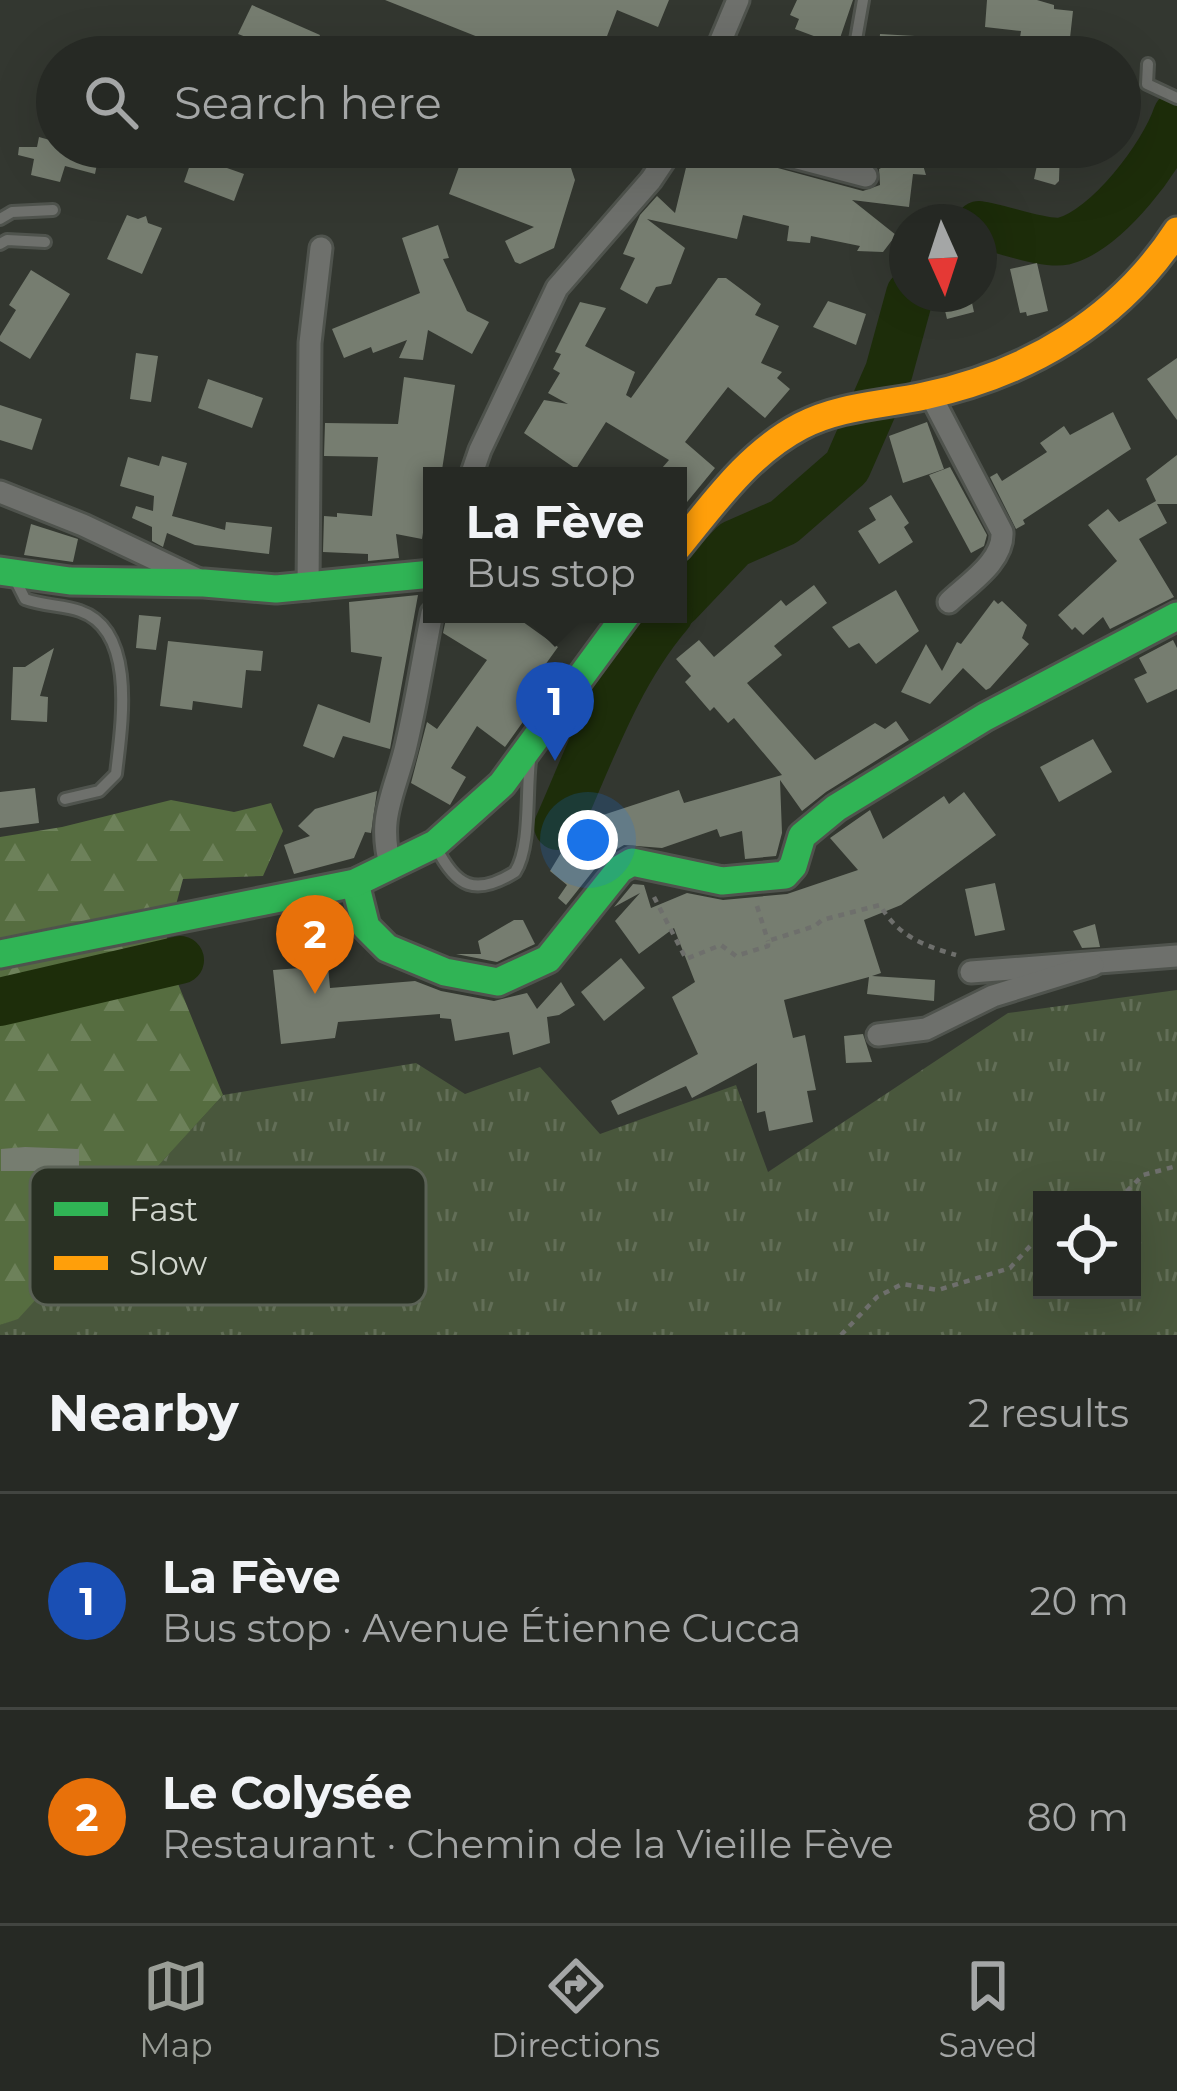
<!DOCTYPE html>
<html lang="en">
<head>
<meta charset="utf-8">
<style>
	body { margin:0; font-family:Montserrat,sans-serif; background:#2e312c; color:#f1f3f6 }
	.controls { position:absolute; right:36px; bottom:36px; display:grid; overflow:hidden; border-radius:0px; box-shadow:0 12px 48px #0002 }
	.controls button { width:108px; height:108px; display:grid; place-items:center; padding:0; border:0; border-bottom:3px solid #424541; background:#262924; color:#f1f3f6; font:60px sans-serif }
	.compass { position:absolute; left:889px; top:204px; width:108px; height:108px; border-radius:50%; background:#262924; box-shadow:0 12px 48px #0002; rotate:177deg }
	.you { position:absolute; left:588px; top:840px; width:42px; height:42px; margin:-30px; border:9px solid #fff; border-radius:50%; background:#1a73e8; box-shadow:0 0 0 18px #1a73e833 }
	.badge { display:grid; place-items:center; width:78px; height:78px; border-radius:50%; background:#9a9e97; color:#fff; font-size:39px; font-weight:700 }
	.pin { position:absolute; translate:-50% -99px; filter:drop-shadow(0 3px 6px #0008) }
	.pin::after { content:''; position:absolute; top:63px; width:42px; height:36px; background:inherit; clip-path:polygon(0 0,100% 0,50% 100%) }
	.popup { position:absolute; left:423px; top:467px; width:264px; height:156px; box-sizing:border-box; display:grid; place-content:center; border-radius:0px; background:#262924; filter:drop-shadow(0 3px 9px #0005); font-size:39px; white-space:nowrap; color:#a4a6a6 }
	.popup b { font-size:45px; color:#f1f3f6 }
	.popup::after { content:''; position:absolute; left:50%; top:100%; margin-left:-24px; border:24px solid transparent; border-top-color:#262924 }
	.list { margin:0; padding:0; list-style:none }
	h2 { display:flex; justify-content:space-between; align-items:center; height:156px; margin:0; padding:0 48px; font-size:51px }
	h2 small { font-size:39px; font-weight:400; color:#a4a6a6 }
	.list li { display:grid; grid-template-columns:78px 1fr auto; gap:36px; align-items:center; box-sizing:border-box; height:216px; padding:0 48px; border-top:3px solid #424541 }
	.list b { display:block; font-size:45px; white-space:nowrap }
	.list p { margin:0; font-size:39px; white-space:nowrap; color:#a4a6a6 }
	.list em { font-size:39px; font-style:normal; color:#a4a6a6 }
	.icon { flex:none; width:66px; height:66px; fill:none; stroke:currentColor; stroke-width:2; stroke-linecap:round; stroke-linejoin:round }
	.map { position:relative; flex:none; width:1177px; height:1335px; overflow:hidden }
	.search { position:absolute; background:#262924; box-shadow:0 12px 48px #0002; left:36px; right:36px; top:36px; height:132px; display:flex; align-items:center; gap:30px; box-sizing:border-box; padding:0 42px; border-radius:66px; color:#a4a6a6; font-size:45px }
	.sheet { height:588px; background:#262924 }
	nav { display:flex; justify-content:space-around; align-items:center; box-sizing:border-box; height:168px; border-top:3px solid #424541; background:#262924; font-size:33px; color:#a4a6a6 }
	nav a { display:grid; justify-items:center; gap:6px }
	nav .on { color:#9a9e97 }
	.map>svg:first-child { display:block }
	.grass { fill:url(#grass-tufts); fill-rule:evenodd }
	.forest { fill:url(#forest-firs) }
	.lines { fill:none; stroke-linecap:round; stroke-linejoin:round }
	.river { stroke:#1d2d0a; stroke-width:48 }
	.building { fill:#767d70 }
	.lane-casing { stroke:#4f534d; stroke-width:16 }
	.street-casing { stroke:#4f534d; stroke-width:27 }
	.fast-casing { stroke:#4f534d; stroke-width:33 }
	.slow-casing { stroke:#4f534d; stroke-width:33 }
	.path { stroke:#6e6f6c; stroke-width:4.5; stroke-dasharray:6 6; stroke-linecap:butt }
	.lane { stroke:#6e706c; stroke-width:10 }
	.street { stroke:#6e706c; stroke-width:21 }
	.fast { stroke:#30b455; stroke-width:27 }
	.slow { stroke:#ff9f0a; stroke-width:27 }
	.key { fill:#293023; stroke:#5b6256; stroke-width:3 }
	.key-label { font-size:33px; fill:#d1d6ce }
</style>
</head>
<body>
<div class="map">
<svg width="1177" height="1335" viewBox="0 0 1177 1335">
	<defs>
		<pattern id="grass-tufts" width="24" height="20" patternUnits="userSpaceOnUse" patternTransform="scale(3)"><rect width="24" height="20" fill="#49573c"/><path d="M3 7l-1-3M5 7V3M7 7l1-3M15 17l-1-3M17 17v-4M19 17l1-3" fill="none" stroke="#626e57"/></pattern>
		<pattern id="forest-firs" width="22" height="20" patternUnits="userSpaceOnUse" patternTransform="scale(3)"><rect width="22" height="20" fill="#566d40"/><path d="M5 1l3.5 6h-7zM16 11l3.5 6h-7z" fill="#6d815a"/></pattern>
	</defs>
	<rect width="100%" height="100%" fill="#333730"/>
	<!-- grass -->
	<path class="grass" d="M1177,990V1335H0V1325L18,1318L223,1095L416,1063L465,1094L540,1067L600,1134L736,1085L768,1172L1008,1013ZM1042,1200H1132V1290H1042Z"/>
	<!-- forest -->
	<path class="forest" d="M171,800L234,812L271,803L283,831L263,876L183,879L164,949L223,1095L18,1319L0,1325V837L62,827Z"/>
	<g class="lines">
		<!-- river -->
		<g class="river">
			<path d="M979,225C1002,228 1044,245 1064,241C1107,230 1164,155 1177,115"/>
			<path d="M678,603L734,544L784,522L847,467L889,371L910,294"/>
			<path d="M558,826C590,754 617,675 669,614"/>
			<path d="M0,1002L180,960"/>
		</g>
	</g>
	<!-- building -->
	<g class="building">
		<path d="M385,0H669L658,27L617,10L599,57H482L488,41Z"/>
		<path d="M797,0H853L839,41L835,44L795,29L799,19L790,15Z"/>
		<path d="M987,0H1037L1054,5V9L1073,11L1070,38L1055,36L1049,48L1019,44L1021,31L985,27Z"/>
		<path d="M252,5L320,35L312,57H299L238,34Z"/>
		<path d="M880,34L915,36L913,57H878Z"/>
		<path d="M39,137L57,142V147H76L99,154L95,174L65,166L60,182L31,175L34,159L18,155L19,147H37Z"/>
		<path d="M472,147H508L571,168L575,180L554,248L520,264L515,262L505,241L534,227L449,194L460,164L464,166Z"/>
		<path d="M691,147L727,152L728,147H741L745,157L752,161L863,191L880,185L879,169L918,149L926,175L913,174L909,207L852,200L896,235L883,252L857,251L860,246L811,236L810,243L787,241L789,226L743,215L737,239L647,219L685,248L671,284L656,287L647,304L620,289L635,258L623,254L640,215L657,196L675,213Z"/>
		<path d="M1041,147H1060L1059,181L1055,185L1034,179Z"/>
		<path d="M193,156L244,174L234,201L184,182Z"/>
		<path d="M127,215L138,219L146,216L148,223L162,228L142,274L107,259Z"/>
		<path d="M438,225L449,258L443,259L467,311L489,322L472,354L428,330L423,360L399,358L407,340L373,353L371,347L344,358L332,329L420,293L402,238Z"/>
		<path d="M1037,263L1048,311L1027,316L1026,312L1020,313L1010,269Z"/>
		<path d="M31,270L70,294L30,359L0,341V336L16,310L9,305Z"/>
		<path d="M718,278H726L761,304L755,315L779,326L761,363L782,372L777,378L790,389L765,418L728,387L685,442L715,468L678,513V476H655L669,460L606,422L576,469L524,433L544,400L568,404L548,393L560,373L553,369L561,354L555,352L580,302L606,308L585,346L635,372L626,395L631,398Z"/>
		<path d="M941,294H970L974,312L947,319Z"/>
		<path d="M828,301L866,314L856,345L813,327Z"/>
		<path d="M136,353L158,356L151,402L130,399Z"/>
		<path d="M1177,358V420L1147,379Z"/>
		<path d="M404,377L455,385L442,470L439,476H432L422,539L396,534L399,558L368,561V554L323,552L324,516L337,517V513L372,516L378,457L324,456L325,423L398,424Z"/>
		<path d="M208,379L263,398L252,428L198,408Z"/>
		<path d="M0,405L42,419L32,450L0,440Z"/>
		<path d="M1113,412L1131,449L1023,520L1025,524L1016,529L990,477L997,473L1002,481L1047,452L1040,443L1064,426L1070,435Z"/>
		<path d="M927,422L944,469L903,483L889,436Z"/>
		<path d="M1177,455V504H1157L1167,523L1139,539L1174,597L1110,629L1103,617L1083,635L1075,627L1072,630L1058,615L1117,561L1088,525L1108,509L1119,522L1156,501L1146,479Z"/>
		<path d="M162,456L187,463L172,516L225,530L226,522L272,527L269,554L195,545L167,533L163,547L152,541V527L132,518L136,506L153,511L154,496L120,486L128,457L159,466Z"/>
		<path d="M950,467L987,535L984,546L971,553L929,475Z"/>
		<path d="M891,495L909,523L904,527L913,542L879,564L858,531L876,520L869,508Z"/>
		<path d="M31,524L78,539L73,562L24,555Z"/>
		<path d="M814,585L827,603L774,646L782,655L747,683L815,760L875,723L885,729L896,721L909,740L826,792L802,811L780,780L782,833L776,856L745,859L742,831L720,837L717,829L662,848L624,845L605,856L566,905L558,898L567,885L550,871L567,843L577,849L603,815L679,790L684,803L782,775L734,718L728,723L714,707L710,711L685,682L691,676L676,659L699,640L714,657L781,600L786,606Z"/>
		<path d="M896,590L919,631L876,664L859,643L849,648L832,627Z"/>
		<path d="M418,595L390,749L343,736L334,758L303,746L318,704L370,723L382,657L351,652L349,602Z"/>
		<path d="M994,600L998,604L1002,601L1027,625L1022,638L1029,644L990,688L986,690L963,668L930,704L901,692L926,644L942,671L957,642L961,644Z"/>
		<path d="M447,614H512L558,647L540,672L547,678L529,700L535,705L505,747L477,726L451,768L466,777L450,805L411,783L427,722L437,729L487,660L443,633Z"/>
		<path d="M139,615L161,617L156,650L136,648Z"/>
		<path d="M1173,640L1177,648V689L1147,703L1134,679L1147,673L1139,658Z"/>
		<path d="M168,641L263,651L261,671L246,670L242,708L193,701L192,710L160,706Z"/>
		<path d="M54,648L40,696L48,697L47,722L11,720L13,667H25Z"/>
		<path d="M1093,739L1112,772L1059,802L1040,767Z"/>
		<path d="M35,788L39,823L0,828V792Z"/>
		<path d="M377,791L371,833L365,832L354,858L294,874L284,845L310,836L298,826L315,809Z"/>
		<path d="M964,792L996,835L901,905L864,920L881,973L872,976L935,980L934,1001L867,994L869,977L784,1000L793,1038L805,1035L816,1090L807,1091L813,1122L769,1131L765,1111L757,1113V1063L692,1098L686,1086L618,1115L611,1101L698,1054L672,997L695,982L674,928L639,954L615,921L640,893L614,907L633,884L644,885L651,908L687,893L723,900L787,894L858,870L830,838L870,810L883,839L944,796L949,804Z"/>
		<path d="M995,883L1005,930L975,936L965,889Z"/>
		<path d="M514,920H523L535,944L497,962L456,954H481L478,941Z"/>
		<path d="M1095,924L1100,947L1082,948L1073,931Z"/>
		<path d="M621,958L645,988L604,1021L581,992Z"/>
		<path d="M328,966L330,988L415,981L441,991L494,1001L527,993L537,1009L561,982L575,1005L559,1015L547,1017L550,1043L513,1055L509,1032L455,1041L451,1019L440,1018V1014L338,1022L335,1038L281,1044L273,970Z"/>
		<path d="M863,1034L872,1062L846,1063L844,1036Z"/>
		<path d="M25,1147L79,1149V1182L52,1181V1171H1V1149Z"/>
	</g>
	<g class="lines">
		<!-- lane casing -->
		<g class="lane-casing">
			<g id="lane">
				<path d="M853,57L863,0"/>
				<path d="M1148,64L1147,84L1177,98"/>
				<path d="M0,219L12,212L53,210"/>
				<path d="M0,244L7,240L45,242"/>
				<path d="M16,581L25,599C44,606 63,605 80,611C138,631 121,728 116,774L99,791L65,799"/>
				<path d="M436,847C456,887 475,897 515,872C531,847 526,794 530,761"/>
			</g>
		</g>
		<!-- street casing -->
		<g class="street-casing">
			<g id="street">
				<path d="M714,57L738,0"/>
				<path d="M756,147L866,176"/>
				<path d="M930,394L1002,532C1004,561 969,583 949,602"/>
				<path d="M471,476L480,450L557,288L651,180L673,147"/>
				<path d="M0,492L83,525L199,580"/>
				<path d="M308,589L310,343L321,248"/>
				<path d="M391,868C377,819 393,797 405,750C416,705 423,658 432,613"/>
				<path d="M971,972L1177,956"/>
				<path d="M878,1035L926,1029L993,996L1093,965"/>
			</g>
		</g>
		<!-- fast casing -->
		<g class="fast-casing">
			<g id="fast">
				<path d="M0,571L70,581L204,583L276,589L432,574"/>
				<path d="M355,883L366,927L387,948L445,972L498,982L548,959L620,869L632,862L722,881L785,875L793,866L802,836L836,808L985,717L1177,616"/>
				<path d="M0,954L355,883L435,844L502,784L627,614"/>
			</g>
		</g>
		<!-- slow casing -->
		<g class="slow-casing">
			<path id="slow" d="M678,547C714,503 749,453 801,426C839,406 883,405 924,396C1028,374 1119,320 1177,231"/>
		</g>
		<!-- path -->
		<g class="path">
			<path d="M654,897L686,959L721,945L736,956L768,946V941L815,926L822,920L880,905C898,936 922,945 956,955"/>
			<path d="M757,906L768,941"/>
			<path d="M1118,1200L1143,1175L1177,1166"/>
			<path d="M841,1335L877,1297L902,1284L938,1290L1010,1268L1032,1244L1042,1241"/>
		</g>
		<!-- lane -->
		<use href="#lane" class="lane"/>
		<!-- street -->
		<use href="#street" class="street"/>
		<!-- fast -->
		<use href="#fast" class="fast"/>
		<!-- slow -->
		<use href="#slow" class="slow"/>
	</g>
	<!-- legend -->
	<rect x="30" y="1167" width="396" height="138" rx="18" class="key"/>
	<rect x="54" y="1202" width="54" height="14" fill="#30b455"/>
	<rect x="54" y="1256" width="54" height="14" fill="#ff9f0a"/>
	<g class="key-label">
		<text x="129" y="1221">Fast</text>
		<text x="129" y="1275">Slow</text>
	</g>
</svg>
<div class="controls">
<button><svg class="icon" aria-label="locate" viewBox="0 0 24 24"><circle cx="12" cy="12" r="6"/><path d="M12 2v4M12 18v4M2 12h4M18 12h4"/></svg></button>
</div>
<svg class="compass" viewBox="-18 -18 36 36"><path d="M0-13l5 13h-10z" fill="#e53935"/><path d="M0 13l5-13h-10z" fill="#a4a6a6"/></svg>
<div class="you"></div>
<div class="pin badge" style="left:555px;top:761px;background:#1a4fb4">1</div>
<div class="popup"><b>La Fève</b>Bus stop</div>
<div class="pin badge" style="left:315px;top:994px;background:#e8710a">2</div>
<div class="search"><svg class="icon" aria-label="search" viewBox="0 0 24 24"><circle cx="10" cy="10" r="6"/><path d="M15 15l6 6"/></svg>Search here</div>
</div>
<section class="sheet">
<h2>Nearby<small>2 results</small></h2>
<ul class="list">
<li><span class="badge" style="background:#1a4fb4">1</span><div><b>La Fève</b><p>Bus stop · Avenue Étienne Cucca</p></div><em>20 m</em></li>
<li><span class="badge" style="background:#e8710a">2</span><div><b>Le Colysée</b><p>Restaurant · Chemin de la Vieille Fève</p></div><em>80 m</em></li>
</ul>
</section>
<nav>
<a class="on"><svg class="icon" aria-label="map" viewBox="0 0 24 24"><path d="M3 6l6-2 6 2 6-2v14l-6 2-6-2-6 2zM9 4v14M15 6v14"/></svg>Map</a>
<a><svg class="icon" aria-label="directions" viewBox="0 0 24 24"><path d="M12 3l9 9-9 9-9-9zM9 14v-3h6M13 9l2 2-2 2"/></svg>Directions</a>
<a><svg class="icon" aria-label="saved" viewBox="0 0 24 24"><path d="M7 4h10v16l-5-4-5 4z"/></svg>Saved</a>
</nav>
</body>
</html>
